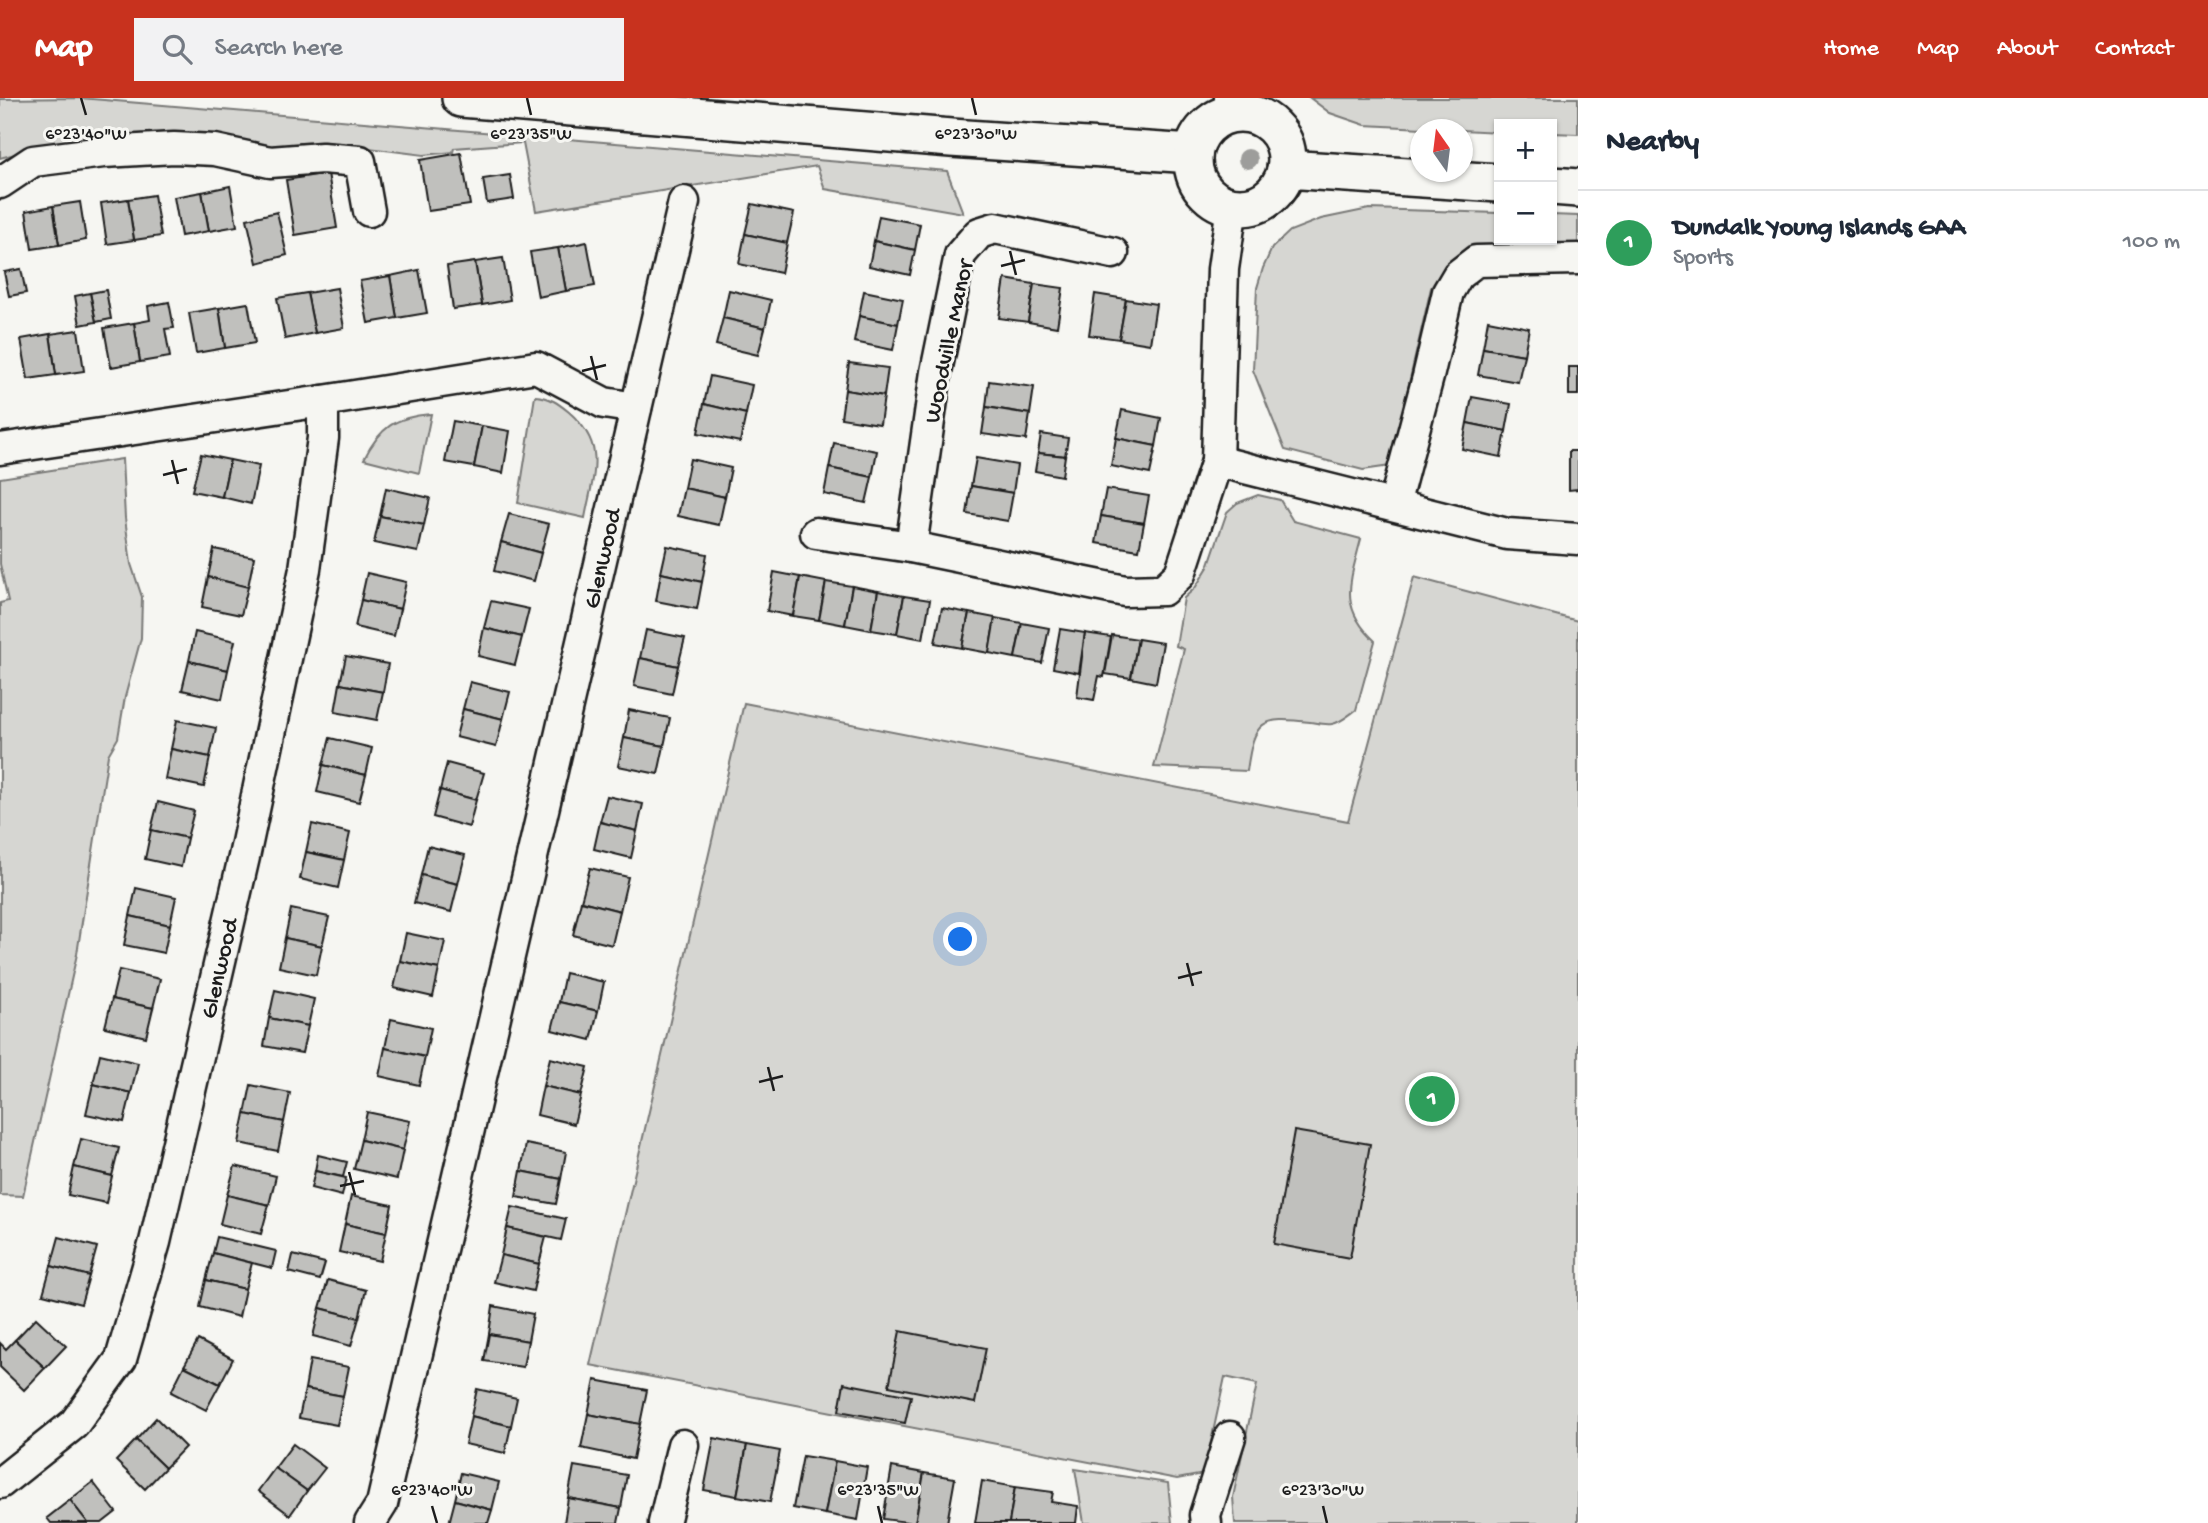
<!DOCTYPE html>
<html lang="en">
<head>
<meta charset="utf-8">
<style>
	body { margin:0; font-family:"Gochi Hand",sans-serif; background:#f2f2f3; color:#1f2937 }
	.controls { position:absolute; right:21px; top:21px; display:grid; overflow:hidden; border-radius:0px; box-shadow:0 2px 5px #0004 }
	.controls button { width:63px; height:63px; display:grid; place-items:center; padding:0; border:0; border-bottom:2px solid #e0e1e3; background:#fff; color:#1f2937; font:35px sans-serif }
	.compass { position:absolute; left:1410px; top:21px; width:63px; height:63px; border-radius:50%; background:#fff; box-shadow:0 2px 5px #0004; rotate:346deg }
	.you { position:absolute; left:961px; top:842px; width:24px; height:24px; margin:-18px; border:5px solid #fff; border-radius:50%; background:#1a73e8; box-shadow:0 0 0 10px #1a73e833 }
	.badge { display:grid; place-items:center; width:46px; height:46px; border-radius:50%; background:#c8321e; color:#fff; font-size:23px; font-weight:700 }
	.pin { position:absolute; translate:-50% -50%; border:4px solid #fff; box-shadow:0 2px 7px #0006 }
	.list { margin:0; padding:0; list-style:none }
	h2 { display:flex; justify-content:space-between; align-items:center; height:91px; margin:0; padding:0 28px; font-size:30px }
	h2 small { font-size:23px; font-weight:400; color:#747a83 }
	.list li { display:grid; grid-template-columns:46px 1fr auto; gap:21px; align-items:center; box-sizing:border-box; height:105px; padding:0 28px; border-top:2px solid #e0e1e3 }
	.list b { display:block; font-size:26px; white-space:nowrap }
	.list p { margin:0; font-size:23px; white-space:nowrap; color:#747a83 }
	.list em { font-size:23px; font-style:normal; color:#747a83 }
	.icon { flex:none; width:38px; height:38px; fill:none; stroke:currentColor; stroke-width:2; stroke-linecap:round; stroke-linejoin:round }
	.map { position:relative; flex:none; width:1578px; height:1425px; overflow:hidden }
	header { display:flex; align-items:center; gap:42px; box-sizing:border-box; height:98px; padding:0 35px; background:#c8321e; color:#fff }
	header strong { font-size:33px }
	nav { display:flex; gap:38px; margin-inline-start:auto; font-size:24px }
	.search { width:490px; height:63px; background:#f2f2f3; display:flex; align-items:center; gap:18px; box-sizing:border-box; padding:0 24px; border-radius:0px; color:#747a83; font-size:26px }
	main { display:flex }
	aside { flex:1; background:#fff }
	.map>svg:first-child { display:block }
	.grass { fill:#d6d6d2; stroke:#797977; stroke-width:2 }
	.building { fill:#c0c0bd; stroke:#1c1c1c; stroke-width:2 }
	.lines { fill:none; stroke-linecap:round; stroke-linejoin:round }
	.minor-casing { stroke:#1c1c1c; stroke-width:35 }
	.tertiary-casing { stroke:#1c1c1c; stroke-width:42 }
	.minor { stroke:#f6f6f2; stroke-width:30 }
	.tertiary { stroke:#f6f6f2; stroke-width:37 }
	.tree { fill:#9d9d9b }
	.ticks { fill:none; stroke:#1c1c1c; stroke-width:2.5 }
	.labels { text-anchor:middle; stroke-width:6; stroke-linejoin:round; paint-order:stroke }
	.street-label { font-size:24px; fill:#1c1c1c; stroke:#f6f6f2 }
	.ticks-label { font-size:18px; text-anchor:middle; fill:#1c1c1c; stroke:#f6f6f2; stroke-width:6; stroke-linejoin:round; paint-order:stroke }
</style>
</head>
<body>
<header>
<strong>Map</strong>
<div class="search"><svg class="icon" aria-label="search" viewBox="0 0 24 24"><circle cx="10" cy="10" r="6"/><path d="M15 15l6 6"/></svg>Search here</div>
<nav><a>Home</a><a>Map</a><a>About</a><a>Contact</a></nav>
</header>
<main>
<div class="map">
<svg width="1578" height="1425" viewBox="0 0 1578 1425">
	<rect width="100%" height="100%" fill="#f6f6f2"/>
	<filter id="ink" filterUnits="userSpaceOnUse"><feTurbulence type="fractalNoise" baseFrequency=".0143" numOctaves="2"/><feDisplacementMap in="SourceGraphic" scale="14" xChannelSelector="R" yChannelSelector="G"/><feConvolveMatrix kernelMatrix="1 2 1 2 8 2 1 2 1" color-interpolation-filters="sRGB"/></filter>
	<g filter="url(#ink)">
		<!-- grass -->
		<g class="grass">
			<path d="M80,0L947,73L963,115L825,91L817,68L536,113L523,45L454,50L453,54L424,57L353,48L279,53L198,38L145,36L61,44L0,60V1Z"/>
			<path d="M1310,0H1578V36L1552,35V26H1499V34L1365,27L1330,15Z"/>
			<path d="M1369,111L1499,115V142H1552V117L1578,118V151L1468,152L1444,170L1431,190L1390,368L1363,372L1285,352L1253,272L1257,190L1263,170L1272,150L1290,133L1321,121Z"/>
			<path d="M535,298C550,299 558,305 569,314C608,348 593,376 585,420L518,405Z"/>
			<path d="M431,316L419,375L364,361C380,329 395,319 431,316Z"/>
			<path d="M122,361L125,420L131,466L142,499L141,540L125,599L118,640L108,657L77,856L23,1098L0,1097V505L8,503L0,466V380Z"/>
			<path d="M1258,397L1280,402L1293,423L1361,441C1350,484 1338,509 1375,543L1356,612C1349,617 1340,625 1332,626C1325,627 1317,625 1310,624C1261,618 1254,622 1247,673L1154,669L1184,551L1176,548L1184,500L1195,490L1208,469L1227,414L1237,405Z"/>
			<path d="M1414,479L1578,523V1425H1235L1233,1399L1257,1286L1225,1279L1204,1376L1177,1381L590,1267L744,605L1348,723Z"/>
			<path d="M1075,1371L1168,1385L1172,1425H1084Z"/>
		</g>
		<!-- building -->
		<g class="building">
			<path d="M461,55L470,107L428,113L420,62Z"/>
			<path d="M328,75L337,130L295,137L286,82Z"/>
			<path d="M510,77L514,101L487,105L483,81Z"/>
			<path d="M230,88L237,128L209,133L202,94Z"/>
			<path d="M202,94L209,133L181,138L174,99Z"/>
			<path d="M154,97L161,138L134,142L128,101Z"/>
			<path d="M128,101L134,142L107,146L101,105Z"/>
			<path d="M80,104L86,142L59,147L53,108Z"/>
			<path d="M752,106L794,115L787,145L745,136Z"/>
			<path d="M53,108L59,147L32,151L26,113Z"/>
			<path d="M277,114L287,157L257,165L247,121Z"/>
			<path d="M879,118L920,126L915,152L874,143Z"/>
			<path d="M745,136L787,145L781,175L739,166Z"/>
			<path d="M874,143L915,152L910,177L869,168Z"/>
			<path d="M587,144L595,188L566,193L558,150Z"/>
			<path d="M558,150L566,193L538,199L530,154Z"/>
			<path d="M503,160L510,202L482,207L475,164Z"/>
			<path d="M475,164L482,207L453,211L447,168Z"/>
			<path d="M21,171L26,195L9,198L4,174Z"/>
			<path d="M419,172L427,215L397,220L390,178Z"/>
			<path d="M390,178L397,220L368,225L360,183Z"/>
			<path d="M1005,181L1034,186L1028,224L999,220Z"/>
			<path d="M1034,186L1063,190L1057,229L1028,224Z"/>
			<path d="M337,190L344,230L315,235L307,195Z"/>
			<path d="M106,192L111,221L96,224L90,195Z"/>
			<path d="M729,192L771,202L765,230L723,220Z"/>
			<path d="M864,193L903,201L898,226L859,218Z"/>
			<path d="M90,195L96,224L80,227L75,198Z"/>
			<path d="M307,195L315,235L285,241L277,200Z"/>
			<path d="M1095,196L1126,201L1119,241L1089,237Z"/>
			<path d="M1126,201L1156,206L1150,246L1119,241Z"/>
			<path d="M169,204L174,230L165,231L170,259L140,264L134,225L150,222L148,208Z"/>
			<path d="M248,205L255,245L225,250L219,210Z"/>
			<path d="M219,210L225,250L196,255L189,215Z"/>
			<path d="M859,218L898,226L893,252L854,244Z"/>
			<path d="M723,220L765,230L758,257L716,247Z"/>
			<path d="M1488,222L1529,230L1524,257L1483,250Z"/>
			<path d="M134,225L140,264L111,269L104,230Z"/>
			<path d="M78,232L84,273L56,277L50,236Z"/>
			<path d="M50,236L56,277L28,281L21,241Z"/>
			<path d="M1483,250L1524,257L1518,284L1478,277Z"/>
			<path d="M849,265L888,270L884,298L845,292Z"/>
			<rect x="1569" y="269" width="9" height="28"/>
			<path d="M710,278L752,287L746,316L704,306Z"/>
			<path d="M989,283L1034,289L1030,316L986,309Z"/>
			<path d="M845,292L884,298L880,326L841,320Z"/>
			<path d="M1472,299L1511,306L1506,333L1467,325Z"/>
			<path d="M704,306L746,316L740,344L698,335Z"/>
			<path d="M986,309L1030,316L1026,342L982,336Z"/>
			<path d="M1122,312L1161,320L1156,348L1116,340Z"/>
			<path d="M453,323L482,328L474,369L445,364Z"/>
			<path d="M1467,325L1506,333L1501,359L1462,351Z"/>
			<path d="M482,328L510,333L503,375L474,369Z"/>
			<path d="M1041,336L1068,340L1065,358L1038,355Z"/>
			<path d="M1116,340L1156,348L1150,376L1111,368Z"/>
			<path d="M834,345L877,353L872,379L829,370Z"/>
			<path d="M1569,353H1578V391L1569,392Z"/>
			<path d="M1038,355L1065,358L1062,378L1035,373Z"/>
			<path d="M201,356L230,362L222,399L192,393Z"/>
			<path d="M976,360L1017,367L1013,395L971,388Z"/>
			<path d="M690,361L731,370L725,399L684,390Z"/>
			<path d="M230,362L259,368L251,406L222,399Z"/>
			<path d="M829,370L872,379L866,405L824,396Z"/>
			<path d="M971,388L1013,395L1008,423L967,416Z"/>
			<path d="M386,390L430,400L424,427L380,418Z"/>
			<path d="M684,390L725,399L719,427L678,418Z"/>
			<path d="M1106,391L1149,398L1144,425L1101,418Z"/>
			<path d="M509,416L549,426L541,455L501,444Z"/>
			<path d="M380,418L424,427L418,454L374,445Z"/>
			<path d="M1101,418L1144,425L1139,452L1096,445Z"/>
			<path d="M501,444L541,455L534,483L494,473Z"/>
			<path d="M667,448L707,456L702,484L661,475Z"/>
			<path d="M214,451L254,459L248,489L208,479Z"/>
			<path d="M774,474L800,479L793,518L767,513Z"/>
			<path d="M367,475L406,484L400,511L361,502Z"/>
			<path d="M661,475L702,484L697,511L656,503Z"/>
			<path d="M208,479L248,489L241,517L202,509Z"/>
			<path d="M800,479L826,484L819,522L793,518Z"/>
			<path d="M826,484L852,488L845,527L819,522Z"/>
			<path d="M852,488L878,493L871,532L845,527Z"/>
			<path d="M878,493L904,498L897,536L871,532Z"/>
			<path d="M904,498L930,502L923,541L897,536Z"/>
			<path d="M361,502L400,511L394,538L355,529Z"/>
			<path d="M491,503L529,511L522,539L484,530Z"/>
			<path d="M942,510L969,515L962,550L935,545Z"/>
			<path d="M969,515L995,520L989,555L962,550Z"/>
			<path d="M995,520L1022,525L1015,560L989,555Z"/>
			<path d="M1022,525L1049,530L1042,565L1015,560Z"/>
			<path d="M484,530L522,539L515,567L478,558Z"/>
			<path d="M1060,531L1085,535L1079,575L1053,570Z"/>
			<path d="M646,532L685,540L678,568L640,560Z"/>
			<path d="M195,534L235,543L228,572L189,563Z"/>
			<path d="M1085,535L1111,539L1104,579L1099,578L1094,602L1077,599Z"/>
			<path d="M1112,537L1138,541L1131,580L1105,576Z"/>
			<path d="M1138,541L1163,545L1156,585L1131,580Z"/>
			<path d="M346,558L388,566L383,594L340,586Z"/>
			<path d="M640,560L678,568L672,596L634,588Z"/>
			<path d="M189,563L228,572L222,601L182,592Z"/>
			<path d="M470,584L510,594L503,621L463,611Z"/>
			<path d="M340,586L383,594L377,622L335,614Z"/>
			<path d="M463,611L503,621L496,649L456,639Z"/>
			<path d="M629,612L670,620L664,648L624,640Z"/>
			<path d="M177,622L216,630L210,659L171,651Z"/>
			<path d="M330,640L372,650L366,677L323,667Z"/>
			<path d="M624,640L664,648L658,676L618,668Z"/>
			<path d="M171,651L210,659L204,689L165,681Z"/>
			<path d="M447,665L484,675L476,702L440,692Z"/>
			<path d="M323,667L366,677L359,704L317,694Z"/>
			<path d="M440,692L476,702L469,729L433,719Z"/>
			<path d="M607,698L643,706L637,733L600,724Z"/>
			<path d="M158,704L194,713L187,740L151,732Z"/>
			<path d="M600,724L637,733L631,760L594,751Z"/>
			<path d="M312,726L350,735L344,762L306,754Z"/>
			<path d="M151,732L187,740L181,769L145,761Z"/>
			<path d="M428,748L465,757L458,786L421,777Z"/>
			<path d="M306,754L344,762L338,790L300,781Z"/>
			<path d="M590,770L628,779L620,813L581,803Z"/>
			<path d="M421,777L458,786L451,814L414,805Z"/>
			<path d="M136,790L176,799L170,827L130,818Z"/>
			<path d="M581,803L620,813L612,847L573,837Z"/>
			<path d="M291,811L329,819L322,848L285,840Z"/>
			<path d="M130,818L170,827L164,855L124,847Z"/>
			<path d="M406,835L445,843L439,871L400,863Z"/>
			<path d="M285,840L322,848L316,877L279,869Z"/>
			<path d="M400,863L439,871L433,899L394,890Z"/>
			<path d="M119,872L160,881L153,910L112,901Z"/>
			<path d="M565,875L604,884L598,913L559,904Z"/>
			<path d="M275,892L314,901L308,928L269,920Z"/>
			<path d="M112,901L153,910L146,939L105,929Z"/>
			<path d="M559,904L598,913L591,942L552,932Z"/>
			<path d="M269,920L308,928L302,955L264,948Z"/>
			<path d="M391,921L431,930L425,959L385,950Z"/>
			<path d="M385,950L425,959L419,987L379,978Z"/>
			<path d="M100,956L138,965L131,995L93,986Z"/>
			<path d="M550,960L588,969L581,997L543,988Z"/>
			<path d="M93,986L131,995L124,1024L86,1016Z"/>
			<path d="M251,987L290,995L284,1024L245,1016Z"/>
			<path d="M543,988L581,997L574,1026L537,1017Z"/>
			<path d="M367,1014L410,1023L403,1052L361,1042Z"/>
			<path d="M245,1016L284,1024L278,1053L239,1045Z"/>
			<path d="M1294,1033L1370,1046L1350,1160L1274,1146Z"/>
			<path d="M81,1041L119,1050L112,1078L74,1069Z"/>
			<path d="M361,1042L403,1052L397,1081L354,1071Z"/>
			<path d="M526,1046L566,1054L561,1081L521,1073Z"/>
			<path d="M318,1057L347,1064L343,1079L315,1073Z"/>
			<path d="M235,1068L276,1078L269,1107L227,1097Z"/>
			<path d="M74,1069L112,1078L106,1105L68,1097Z"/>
			<path d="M315,1073L346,1080L342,1098L311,1090Z"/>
			<path d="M521,1073L561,1081L556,1106L516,1099Z"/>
			<path d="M227,1097L269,1107L261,1136L220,1126Z"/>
			<path d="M351,1098L392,1107L386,1135L345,1126Z"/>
			<path d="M512,1109L566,1121L561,1142L507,1130Z"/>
			<path d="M345,1126L386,1135L380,1163L339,1154Z"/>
			<path d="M507,1130L546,1139L539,1166L501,1157Z"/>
			<path d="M59,1139L97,1149L89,1178L51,1168Z"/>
			<path d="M217,1139L276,1153L272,1170L213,1155Z"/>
			<path d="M213,1155L252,1165L245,1191L206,1182Z"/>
			<path d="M293,1157L325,1165L320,1182L289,1174Z"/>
			<path d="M501,1157L539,1166L533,1193L494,1184Z"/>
			<path d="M51,1168L89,1178L81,1206L43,1196Z"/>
			<path d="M206,1182L245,1191L239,1219L200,1209Z"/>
			<path d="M328,1182L366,1192L359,1220L320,1210Z"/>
			<path d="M493,1208L533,1216L528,1243L489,1236Z"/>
			<path d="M320,1210L359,1220L351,1248L313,1238Z"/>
			<path d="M36,1220L66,1248L45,1270L15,1242Z"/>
			<path d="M900,1233L986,1250L975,1305L889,1288Z"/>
			<path d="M489,1236L528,1243L523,1269L484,1263Z"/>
			<path d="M15,1242L45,1270L24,1292L0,1269V1245L6,1251Z"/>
			<path d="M198,1242L233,1261L220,1286L184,1268Z"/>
			<path d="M310,1262L349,1269L343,1298L305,1291Z"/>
			<path d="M184,1268L220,1286L206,1312L171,1294Z"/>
			<path d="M595,1282L647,1292L640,1326L588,1316Z"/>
			<path d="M844,1285L911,1298L905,1325L839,1313Z"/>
			<path d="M305,1291L343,1298L337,1327L299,1320Z"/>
			<path d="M477,1291L517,1300L511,1328L471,1318Z"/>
			<path d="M588,1316L640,1326L633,1361L581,1350Z"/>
			<path d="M471,1318L511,1328L505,1355L465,1346Z"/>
			<path d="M156,1320L185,1349L165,1370L136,1342Z"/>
			<path d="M714,1340L747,1347L737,1398L704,1392Z"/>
			<path d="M136,1342L165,1370L145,1391L116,1363Z"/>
			<path d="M293,1346L325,1370L307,1393L275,1370Z"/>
			<path d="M747,1347L780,1353L770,1404L737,1398Z"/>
			<path d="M803,1358L835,1363L825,1416L793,1410Z"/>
			<path d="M835,1363L867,1369L858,1422L825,1416Z"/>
			<path d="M574,1368L627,1377L621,1410L568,1400Z"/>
			<path d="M892,1369L924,1375L915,1425L883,1421Z"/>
			<path d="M275,1370L307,1393L290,1417L258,1393Z"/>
			<path d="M461,1375L499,1384L492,1412L455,1402Z"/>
			<path d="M924,1375L955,1380L947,1425H915Z"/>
			<path d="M982,1383L1015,1389L1009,1425H975Z"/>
			<path d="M93,1384L116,1414L102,1425H88L70,1402Z"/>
			<path d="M1015,1389L1053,1394L1051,1404L1078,1408L1076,1425H1009Z"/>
			<path d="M568,1400L621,1410L618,1425H564Z"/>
			<path d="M70,1402L88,1425H51L47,1420Z"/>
			<path d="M455,1402L492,1412L488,1425H449Z"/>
		</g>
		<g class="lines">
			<!-- minor casing -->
			<g class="minor-casing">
				<g id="minor">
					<path d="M1230,0L1233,15"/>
					<path d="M0,85L33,63L104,54L174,50L215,52L270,64L322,60L360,63L369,113"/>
					<path d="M0,351L323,303L536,269L604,305L636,310"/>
					<path d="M1217,363L1507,436L1578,441"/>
					<path d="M1394,407L1428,279L1448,194L1458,177L1476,163L1578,161"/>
					<path d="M816,435L911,449L1125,493L1163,492L1180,476L1217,363L1223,171L1232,108"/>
					<path d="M911,449L936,274L960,157L979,135L995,130L1113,155"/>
					<path d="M0,1385L74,1326L121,1261L155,1144L244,759L305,471L323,340V303"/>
					<path d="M370,1425L382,1406L684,104"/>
					<path d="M664,1425L683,1347"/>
					<path d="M1206,1425L1205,1417L1230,1339"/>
				</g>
			</g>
			<!-- tertiary casing -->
			<g class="tertiary-casing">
				<g id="tertiary">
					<path d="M461,0L951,40L1193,56"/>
					<circle cx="1240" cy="62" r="47"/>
					<path d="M1286,71L1499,85"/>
					<path d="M1552,88L1578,90"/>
				</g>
			</g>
			<!-- minor -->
			<use href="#minor" class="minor"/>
			<!-- tertiary -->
			<use href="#tertiary" class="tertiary"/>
		</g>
		<!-- trees -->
		<circle class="tree" cx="1248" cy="61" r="10"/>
	</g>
	<!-- ticks -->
	<path class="ticks" d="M81,0L86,17M527,0L531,17M972,0L976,17M1010,153L1016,177M1001,168L1025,162M591,258L597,282M582,273L606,267M172,362L178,386M163,377L187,371M1187,865L1193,888M1178,880L1202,874M768,969L774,993M759,984L783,978M349,1074L355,1097M340,1088L364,1083M432,1408L437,1425M878,1408L882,1425M1323,1408L1327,1425"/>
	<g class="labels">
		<!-- street labels -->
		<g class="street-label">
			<text transform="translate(947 243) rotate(-78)" y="8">Woodville Manor</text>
			<text transform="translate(601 460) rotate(-77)" y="8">Glenwood</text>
			<text transform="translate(218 870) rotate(-77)" y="8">Glenwood</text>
		</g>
	</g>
	<g class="ticks-label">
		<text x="86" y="41">6°23'40"W</text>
		<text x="531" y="41">6°23'35"W</text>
		<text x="976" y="41">6°23'30"W</text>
		<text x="432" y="1397">6°23'40"W</text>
		<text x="878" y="1397">6°23'35"W</text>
		<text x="1323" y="1397">6°23'30"W</text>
	</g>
</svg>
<div class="controls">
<button>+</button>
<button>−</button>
</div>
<svg class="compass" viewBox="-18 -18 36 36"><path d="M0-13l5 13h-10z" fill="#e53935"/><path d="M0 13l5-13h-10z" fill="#747a83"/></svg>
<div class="you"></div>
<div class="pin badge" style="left:1432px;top:1001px;background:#2e9e5b">1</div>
</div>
<aside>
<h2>Nearby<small></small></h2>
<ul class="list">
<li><span class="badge" style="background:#2e9e5b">1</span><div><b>Dundalk Young Islands GAA</b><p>Sports</p></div><em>100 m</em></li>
</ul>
</aside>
</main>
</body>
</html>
